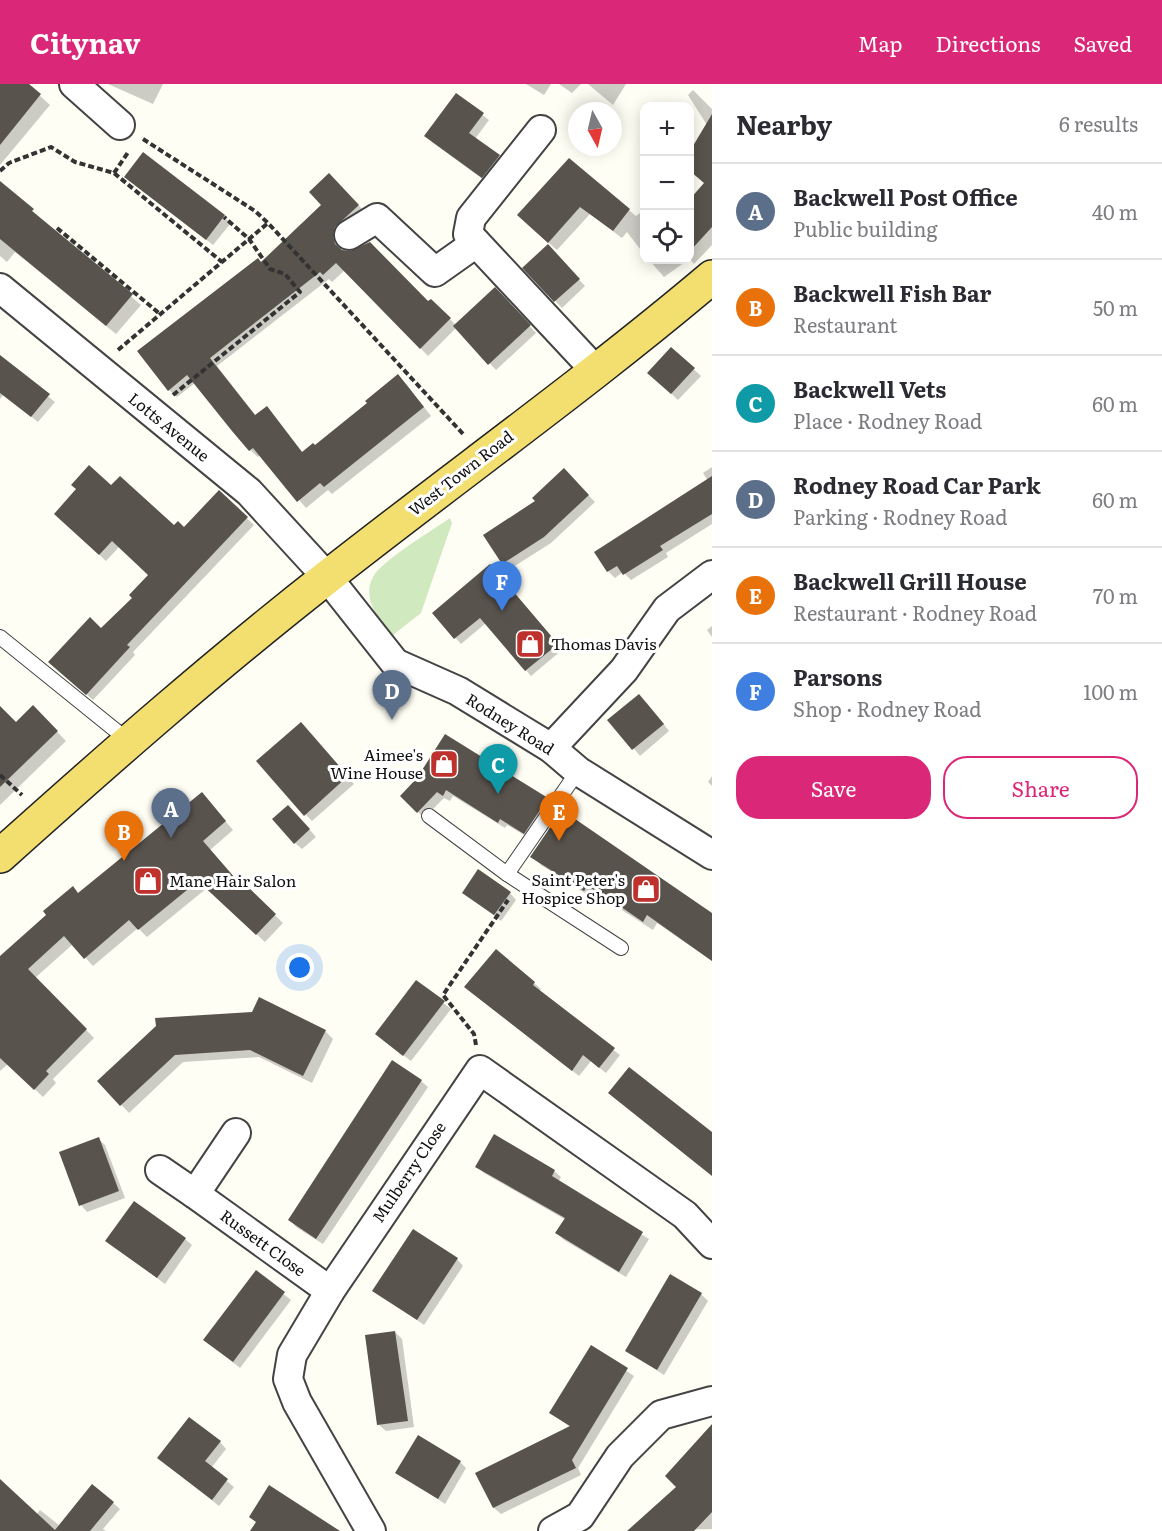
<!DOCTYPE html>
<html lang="en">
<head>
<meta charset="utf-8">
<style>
	body { margin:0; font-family:Literata,serif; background:#f2f2f3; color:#2b2b33 }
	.controls { position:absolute; right:18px; top:18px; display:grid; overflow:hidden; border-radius:12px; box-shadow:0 3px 15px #0003 }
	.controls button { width:54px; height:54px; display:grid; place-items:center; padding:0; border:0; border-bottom:2px solid #e1e1e2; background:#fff; color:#2b2b33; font:30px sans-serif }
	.compass { position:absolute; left:568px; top:18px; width:54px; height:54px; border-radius:50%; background:#fff; box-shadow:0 3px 15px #0003; rotate:172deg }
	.you { position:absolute; left:300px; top:884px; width:21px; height:21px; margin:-15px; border:4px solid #fff; border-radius:50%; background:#1a73e8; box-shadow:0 0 0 9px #1a73e833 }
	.badge { display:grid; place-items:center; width:39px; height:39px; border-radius:50%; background:#db2777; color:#fff; font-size:20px; font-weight:700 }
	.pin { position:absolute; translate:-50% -50px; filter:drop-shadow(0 2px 3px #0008) }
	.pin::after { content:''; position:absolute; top:32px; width:21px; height:18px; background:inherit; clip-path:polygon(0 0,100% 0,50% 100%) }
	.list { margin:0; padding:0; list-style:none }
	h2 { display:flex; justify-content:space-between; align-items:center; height:78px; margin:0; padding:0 24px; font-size:26px }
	h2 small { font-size:20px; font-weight:400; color:#7c7c81 }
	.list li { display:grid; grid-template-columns:39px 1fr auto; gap:18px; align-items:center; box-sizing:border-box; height:96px; padding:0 24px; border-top:2px solid #e1e1e2 }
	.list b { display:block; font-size:22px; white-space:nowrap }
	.list p { margin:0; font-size:20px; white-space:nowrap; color:#7c7c81 }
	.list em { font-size:20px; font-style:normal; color:#7c7c81 }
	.actions { display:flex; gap:12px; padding:18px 24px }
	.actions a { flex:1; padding:14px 0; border:2px solid #db2777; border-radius:24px; text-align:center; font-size:21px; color:#db2777 }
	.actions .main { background:#db2777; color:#fff }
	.icon { flex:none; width:33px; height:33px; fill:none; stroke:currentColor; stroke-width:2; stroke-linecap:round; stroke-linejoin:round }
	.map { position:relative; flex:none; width:712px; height:1447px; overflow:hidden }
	header { display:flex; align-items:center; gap:36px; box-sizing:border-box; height:84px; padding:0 30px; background:#db2777; color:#fff }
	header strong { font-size:28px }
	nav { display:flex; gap:33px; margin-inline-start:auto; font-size:21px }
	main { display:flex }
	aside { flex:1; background:#fff }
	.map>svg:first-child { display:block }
	.green { fill:#d1e9bf }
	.shadow { fill:#0003 }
	.building { fill:#59534d }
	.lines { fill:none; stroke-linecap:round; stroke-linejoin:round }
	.service-casing { stroke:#444; stroke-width:16 }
	.minor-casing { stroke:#444; stroke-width:32 }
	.primary-casing { stroke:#222; stroke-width:36 }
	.path { stroke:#333; stroke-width:4; stroke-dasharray:6 3; stroke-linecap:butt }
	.service { stroke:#fff; stroke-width:14 }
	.minor { stroke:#fff; stroke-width:28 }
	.primary { stroke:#f3de70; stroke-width:33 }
	.labels { text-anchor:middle; stroke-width:6; stroke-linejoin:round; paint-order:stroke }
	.street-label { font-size:16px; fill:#111; stroke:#fff }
	.poi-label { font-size:16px; fill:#111; stroke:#fff; text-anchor:start }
</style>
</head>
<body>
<header>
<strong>Citynav</strong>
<nav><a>Map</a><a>Directions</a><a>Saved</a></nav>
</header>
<main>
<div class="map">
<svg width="712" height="1447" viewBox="0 0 712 1447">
	<rect width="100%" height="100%" fill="#fffef5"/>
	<!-- green -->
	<path class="green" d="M450,434L452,439L421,529L393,551C380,537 361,515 373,493C381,477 433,446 450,434Z"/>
	<!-- shadow -->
	<g class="shadow">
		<path d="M0,0H27L50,21L0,81Z"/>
		<path d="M108,0H163L153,20Z"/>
		<path d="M526,0H551L544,11Z"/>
		<path d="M559,0H581L572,9Z"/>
		<path d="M588,0H626L613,21Z"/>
		<path d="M693,6L712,25V161L694,180L690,175V117L706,100L690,86V70L707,41L688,11Z"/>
		<path d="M456,11L489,36L475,55L505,77L488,99L432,58Z"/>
		<path d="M143,70L231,139L213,161L133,99Z"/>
		<path d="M569,76L636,132L644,126V170L627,148L622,154L590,130L557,166L527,140Z"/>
		<path d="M329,91L366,129L340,159L342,167L428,219L431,217L456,241L495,205L536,249L496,286L456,244L428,272L345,186L332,198L329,195L217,282L256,332L267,324L303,369L406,300L431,332L332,410L328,406L306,424L261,371L258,373L250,366L195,299L177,313L169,306L261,180L323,121Z"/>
		<path d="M0,99L141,221L116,250L15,168L7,178L0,172Z"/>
		<path d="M554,169L585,202L562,224L524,184Z"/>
		<path d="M649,176H688L664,193Z"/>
		<path d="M672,265L701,292L678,316L656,295Z"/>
		<path d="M0,273L55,318L38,338L3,311L0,315Z"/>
		<path d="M712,383V440L666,469L668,473L631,496L623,488L615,494L608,487L708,397L703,389Z"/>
		<path d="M564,386L595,418L551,459L510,485L504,479L538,417Z"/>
		<path d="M112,403L174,443L184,445L219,408L254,441L133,568L135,571L93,616L57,584L134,514L150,491L119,463L106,477L62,436Z"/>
		<path d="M496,487L562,566L531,592L486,539L461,560L434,529Z"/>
		<path d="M712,542V553L707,546Z"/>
		<path d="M646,618L669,647L640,672L610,636Z"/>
		<path d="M33,623L66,657L0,721V628L16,640Z"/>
		<path d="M307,647L354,700L312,737L305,730Z"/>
		<path d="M446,652L554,722L531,755L507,741L505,744L453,712L450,717L444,714L424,734L402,712L418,695Z"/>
		<path d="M712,692V702L708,698Z"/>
		<path d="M209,718L233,746L210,766L242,803L244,801L283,839L265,858L207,804L147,853L138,844L93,882L73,860L35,894L94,954L53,995L56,999L43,1013L8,980L0,987V875L79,810Z"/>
		<path d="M563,728L712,830V877L657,839L653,846L597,810L594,815L541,781L532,772Z"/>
		<path d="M295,729L316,753L302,765L295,759Z"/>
		<path d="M464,809H510L516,816L501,837Z"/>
		<path d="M417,898L451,925L411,977L383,956Z"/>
		<path d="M534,899L541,905L539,908L620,971L606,989L591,977L579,992L473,909Z"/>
		<path d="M157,942L325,947L333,955L312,999L259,973L183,978L129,1029L99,997Z"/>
		<path d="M421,997L428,1003L323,1160L296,1143L290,1136Z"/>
		<path d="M98,1055L105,1061L125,1114L87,1128L81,1121Z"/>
		<path d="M477,1082L554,1087L561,1093L558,1098L649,1155L626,1193L564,1156L557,1149L566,1136L484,1089Z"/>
		<path d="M185,1155L192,1161L165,1200L107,1157Z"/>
		<path d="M457,1175L463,1182L424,1241L378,1209Z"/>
		<path d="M256,1188L291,1216L240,1284L205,1256Z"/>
		<path d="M701,1210L708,1217L664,1291L627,1267Z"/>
		<path d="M395,1248L402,1255L414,1343L386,1347L379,1341Z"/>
		<path d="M591,1263L634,1292L578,1384L581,1391L501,1430L494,1424L477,1389L570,1343L551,1329Z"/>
		<path d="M712,1352V1445L630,1447L678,1403Z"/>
		<path d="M220,1358L226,1365L211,1384L234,1403L219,1422L159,1374Z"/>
		<path d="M460,1378L466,1384L445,1420L397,1388Z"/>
		<path d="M0,1396L36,1431L40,1426L60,1442L93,1402L120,1425L103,1445L106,1447H0Z"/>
	</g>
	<!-- building -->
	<g class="building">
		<path d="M0,0H29L41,10L0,61Z"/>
		<path d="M456,9L484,29L469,49L500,71L482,94L424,52Z"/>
		<path d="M712,30V143L690,167V115L704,99L690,87V67Z"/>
		<path d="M143,68L225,131L206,156L124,93Z"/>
		<path d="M569,74L630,125L613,147L580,123L548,159L517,131Z"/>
		<path d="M329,89L359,121L335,143L333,151L335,160L342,166L350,167L370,158L428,217L431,215L451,234L420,265L336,179L323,191L320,188L210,274L255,331L267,322L302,368L313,359L315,361L367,319L365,317L398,290L424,323L324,403L320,399L297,418L253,364L249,367L232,347L187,291L168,307L137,267L258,174L261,178L321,121L309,108Z"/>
		<path d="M0,97L34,125L32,127L133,210L106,242L0,155Z"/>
		<path d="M548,160L580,195L554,218L522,184Z"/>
		<path d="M495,203L531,241L488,281L453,242Z"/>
		<path d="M671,263L695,284L671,310L647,289Z"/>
		<path d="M0,271L50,310L31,333L0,309Z"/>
		<path d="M89,381L111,401L120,392L174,441L178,437L184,443L219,406L248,433L127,561L130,563L86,611L48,578L90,533L101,544L132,514L129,511L148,491L112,457L99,471L54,430L76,405L71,401Z"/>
		<path d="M564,384L589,411L544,453L502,480L483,451L535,417L532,414Z"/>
		<path d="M712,392V430L660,462L663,466L623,491L617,482L607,488L594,468Z"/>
		<path d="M490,480L558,560L525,587L480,534L454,555L432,529Z"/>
		<path d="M639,610L664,640L632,666L607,636Z"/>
		<path d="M33,621L58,647L0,703V622L16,638Z"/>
		<path d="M301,638L348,692L304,732L256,677Z"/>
		<path d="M445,650L548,714L524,750L500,735L498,739L446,706L443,712L437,708L417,729L400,712L417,694Z"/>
		<path d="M202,708L226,737L203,757L242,802L244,799L276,830L256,851L198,797L138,846L129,836L84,875L64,852L28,885L87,945L46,987L49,990L34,1006L0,974V872L46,831L43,827L73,802L78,809Z"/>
		<path d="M288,721L310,745L294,760L272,735Z"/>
		<path d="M562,726L712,829V877L647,831L643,838L605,812L587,802L584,807L530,773Z"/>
		<path d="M478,785L511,808L494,831L462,809Z"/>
		<path d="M496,865L535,898L533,901L615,964L599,984L583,971L572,987L464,903Z"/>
		<path d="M416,896L445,917L403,972L375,950Z"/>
		<path d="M259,913L326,946L303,992L250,966L175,971L120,1022L97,997L156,942L155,934L252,928Z"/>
		<path d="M392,976L422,996L316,1155L288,1136Z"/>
		<path d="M629,983L712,1048V1092L608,1009Z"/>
		<path d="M494,1050L555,1086L552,1092L643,1148L619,1188L555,1149L565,1134L475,1083Z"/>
		<path d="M99,1053L119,1107L79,1122L59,1068Z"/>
		<path d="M134,1117L186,1154L157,1194L105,1157Z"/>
		<path d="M413,1145L458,1174L417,1236L372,1207Z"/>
		<path d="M256,1186L285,1208L233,1278L203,1256Z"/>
		<path d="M670,1190L702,1209L657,1286L625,1267Z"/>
		<path d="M395,1247L408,1337L377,1341L365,1251Z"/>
		<path d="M591,1261L628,1284L572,1376L576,1384L493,1424L475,1389L570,1342L549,1329Z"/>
		<path d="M189,1333L221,1357L205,1377L228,1395L212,1416L157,1374Z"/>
		<path d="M712,1340V1428L694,1447H627L676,1403L665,1392Z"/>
		<path d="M418,1351L461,1377L438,1415L395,1389Z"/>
		<path d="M0,1395L55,1446L92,1400L114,1418L90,1447H0Z"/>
		<path d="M269,1401L340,1447H250L256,1438L249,1433Z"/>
	</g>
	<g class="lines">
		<!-- service casing -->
		<g class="service-casing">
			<g id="service">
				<path d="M0,553L130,658"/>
				<path d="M429,732L507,790L621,864"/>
				<path d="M507,790L578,687"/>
			</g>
		</g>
		<!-- minor casing -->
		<g class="minor-casing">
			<g id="minor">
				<path d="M74,0L120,41"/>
				<path d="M541,46L471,134L468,150L595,286"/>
				<path d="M349,151L377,134L435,188L476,159"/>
				<path d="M0,204L249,408L327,493L395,579L458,607L551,664L578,687L712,771"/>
				<path d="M551,664L624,586L667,525L712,491"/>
				<path d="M236,1049L195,1110L330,1207"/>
				<path d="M160,1086L195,1110"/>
				<path d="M371,1447L297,1318L288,1295L292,1271L330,1207L480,986L685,1131L712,1160"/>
				<path d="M553,1447L580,1432L620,1372L661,1331L712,1317"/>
			</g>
		</g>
		<!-- primary casing -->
		<g class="primary-casing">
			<path id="primary" d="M0,772C107,676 216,580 330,491C457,391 589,297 712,193"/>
		</g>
		<!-- path -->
		<g class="path">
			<path d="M143,55L255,127L268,139L464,351"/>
			<path d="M0,87L9,79L51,63L75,78L114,89L222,178"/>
			<path d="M114,89L129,67"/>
			<path d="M57,144L160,230"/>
			<path d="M118,266L268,139"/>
			<path d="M173,311L300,208L285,190L270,185L249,155L224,133"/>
			<path d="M0,691L22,711"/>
			<path d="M476,961L474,950L443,911L508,816"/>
		</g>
		<!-- service -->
		<use href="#service" class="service"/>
		<!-- minor -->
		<use href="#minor" class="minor"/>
		<!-- primary -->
		<use href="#primary" class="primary"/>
	</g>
	<!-- icons -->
	<defs>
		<g id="shop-square" transform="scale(1.5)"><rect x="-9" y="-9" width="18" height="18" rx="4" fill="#be312c" stroke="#fff"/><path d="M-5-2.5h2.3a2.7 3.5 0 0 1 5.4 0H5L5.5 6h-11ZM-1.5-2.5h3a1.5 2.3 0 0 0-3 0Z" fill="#fff"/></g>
	</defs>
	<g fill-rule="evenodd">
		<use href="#shop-square" x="530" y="560"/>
		<use href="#shop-square" x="444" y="680"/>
		<use href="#shop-square" x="148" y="797"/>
		<use href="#shop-square" x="646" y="805"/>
	</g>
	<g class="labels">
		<!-- street labels -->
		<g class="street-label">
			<text transform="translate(169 343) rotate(39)" y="6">Lotts Avenue</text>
			<text transform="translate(461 389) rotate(-38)" y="6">West Town Road</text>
			<text transform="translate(510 640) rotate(32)" y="6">Rodney Road</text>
			<text transform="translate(409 1088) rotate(-56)" y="6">Mulberry Close</text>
			<text transform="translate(263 1159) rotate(36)" y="6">Russett Close</text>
		</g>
		<!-- poi labels -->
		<g class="poi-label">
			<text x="551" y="566">Thomas Davis</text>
			<text x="423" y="677" text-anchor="end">Aimee's<tspan x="423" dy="18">Wine House</tspan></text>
			<text x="625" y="802" text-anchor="end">Saint Peter's<tspan x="625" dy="18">Hospice Shop</tspan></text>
			<text x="169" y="803">Mane Hair Salon</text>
		</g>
	</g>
</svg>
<div class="controls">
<button>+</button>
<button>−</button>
<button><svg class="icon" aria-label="locate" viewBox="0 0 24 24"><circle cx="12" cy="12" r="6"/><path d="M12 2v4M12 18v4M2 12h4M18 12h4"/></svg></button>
</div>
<svg class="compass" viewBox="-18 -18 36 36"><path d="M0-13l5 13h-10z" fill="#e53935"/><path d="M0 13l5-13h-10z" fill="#7c7c81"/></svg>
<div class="you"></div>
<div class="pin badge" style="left:171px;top:754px;background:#5c6f8a">A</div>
<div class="pin badge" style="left:124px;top:777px;background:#e8710a">B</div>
<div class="pin badge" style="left:498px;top:710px;background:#0f9aa8">C</div>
<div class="pin badge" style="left:392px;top:636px;background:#5c6f8a">D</div>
<div class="pin badge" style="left:559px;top:757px;background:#e8710a">E</div>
<div class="pin badge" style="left:502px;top:527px;background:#3f7fe0">F</div>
</div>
<aside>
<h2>Nearby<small>6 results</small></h2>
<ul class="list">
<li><span class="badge" style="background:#5c6f8a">A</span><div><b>Backwell Post Office</b><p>Public building</p></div><em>40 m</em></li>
<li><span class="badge" style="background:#e8710a">B</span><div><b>Backwell Fish Bar</b><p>Restaurant</p></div><em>50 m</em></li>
<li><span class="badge" style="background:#0f9aa8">C</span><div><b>Backwell Vets</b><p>Place · Rodney Road</p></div><em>60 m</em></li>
<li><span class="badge" style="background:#5c6f8a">D</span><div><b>Rodney Road Car Park</b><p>Parking · Rodney Road</p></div><em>60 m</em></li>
<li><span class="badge" style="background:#e8710a">E</span><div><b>Backwell Grill House</b><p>Restaurant · Rodney Road</p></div><em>70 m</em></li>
<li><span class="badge" style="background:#3f7fe0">F</span><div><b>Parsons</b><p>Shop · Rodney Road</p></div><em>100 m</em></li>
</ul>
<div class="actions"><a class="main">Save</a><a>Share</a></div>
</aside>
</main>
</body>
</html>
